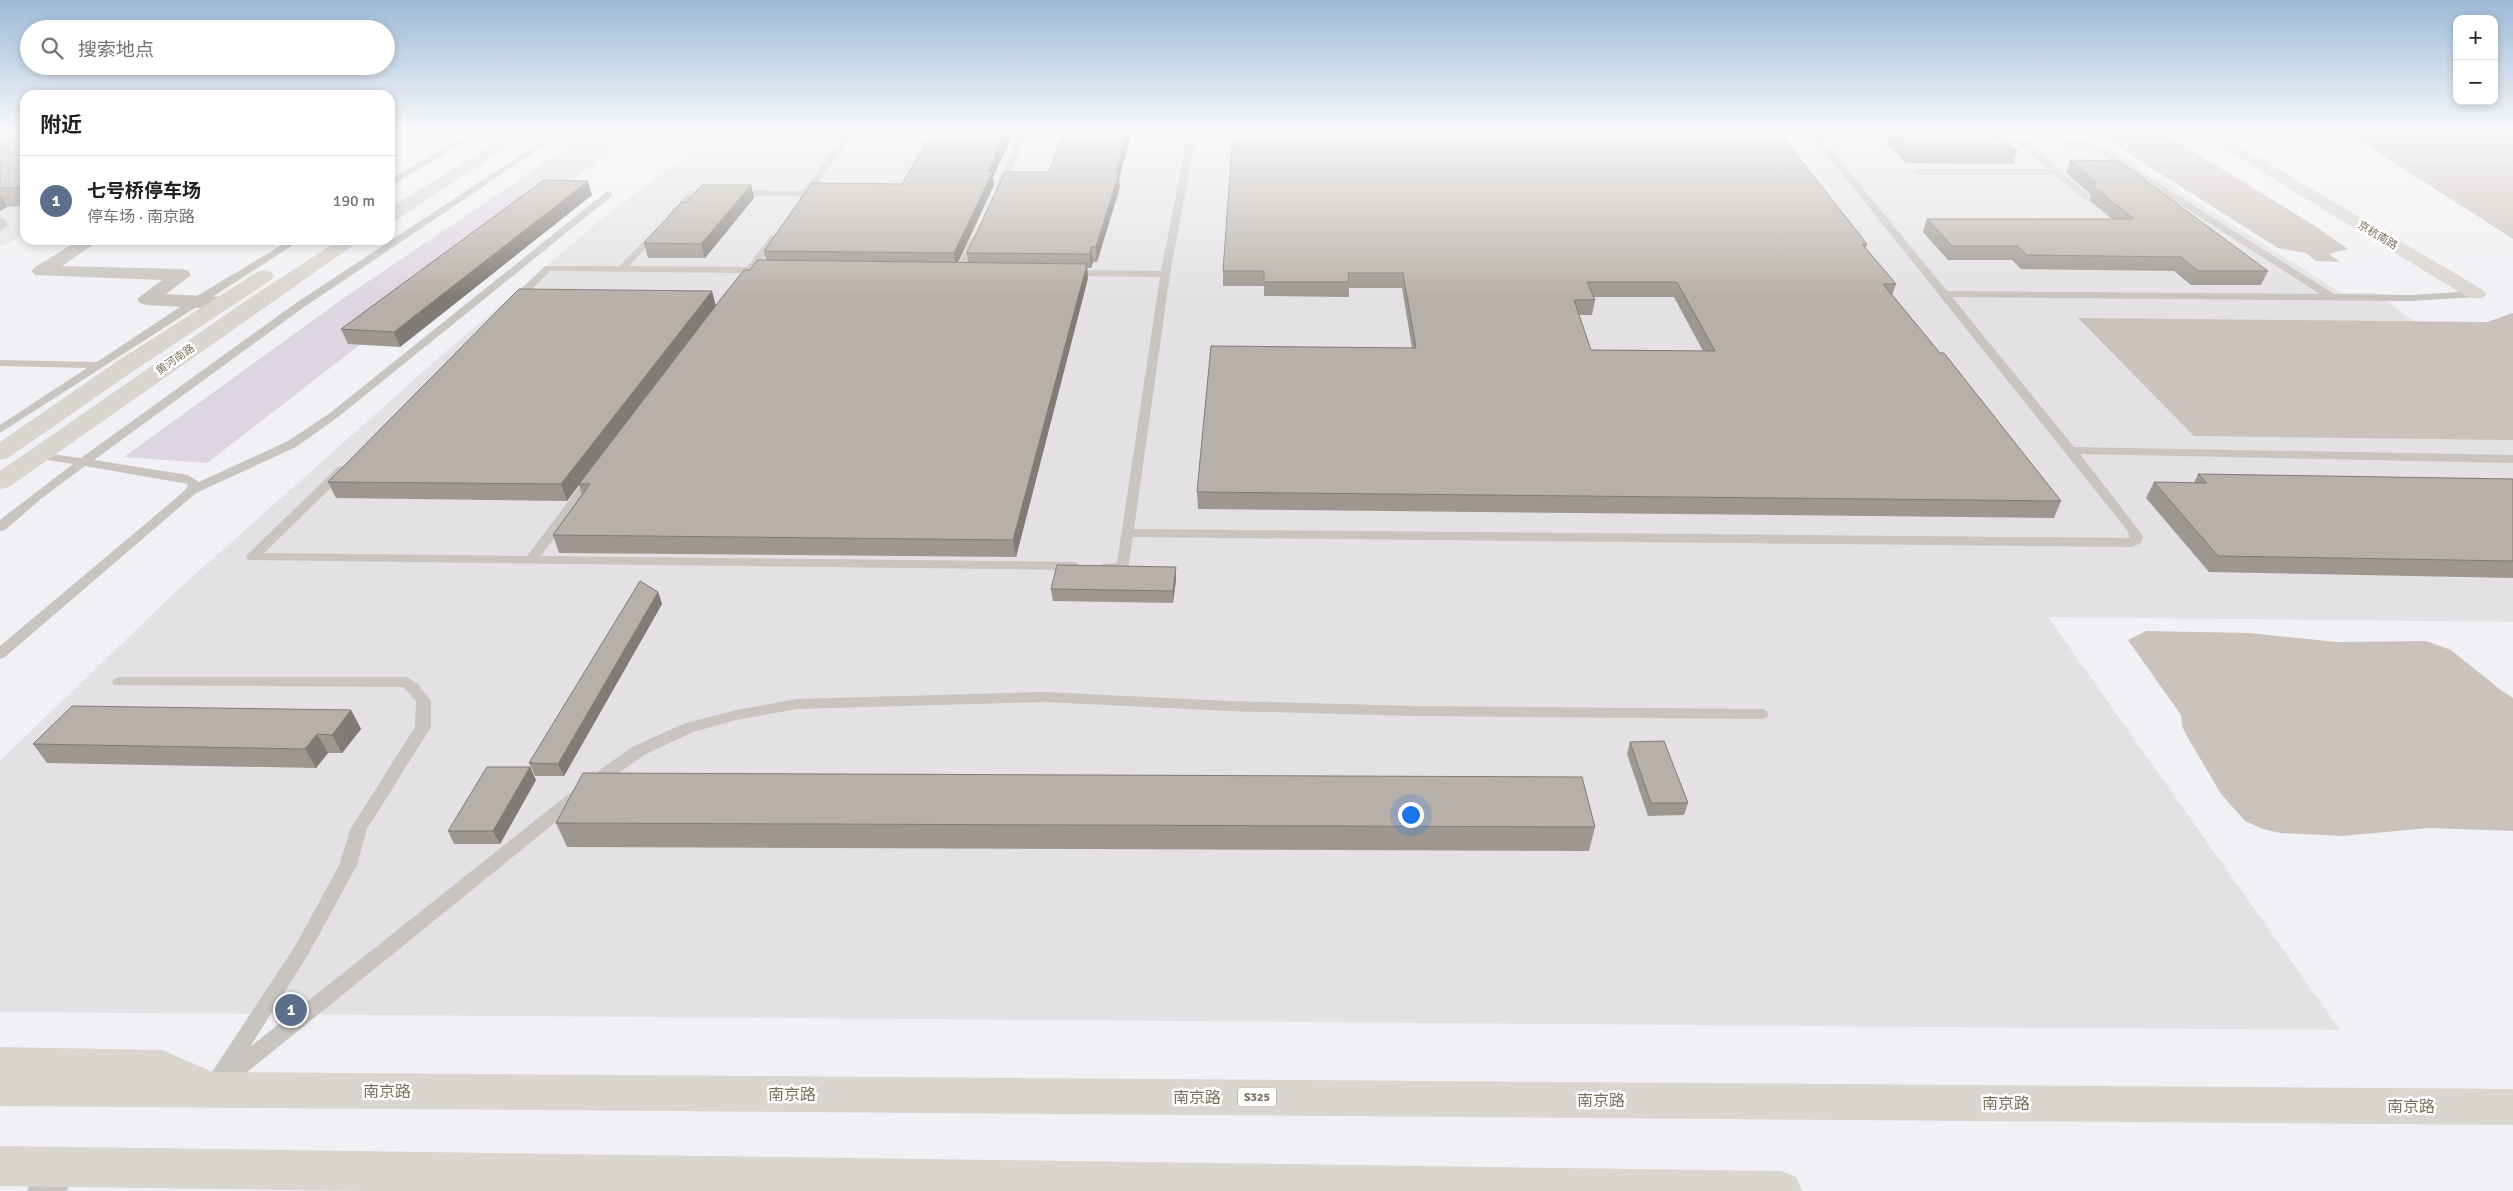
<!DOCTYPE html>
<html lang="zh">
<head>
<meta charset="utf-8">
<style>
	body { margin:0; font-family:Signika,"Noto Sans SC",sans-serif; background:#f2f2f2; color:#202124 }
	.controls { position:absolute; right:15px; top:15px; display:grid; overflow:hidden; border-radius:10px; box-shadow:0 2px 8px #0003 }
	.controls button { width:45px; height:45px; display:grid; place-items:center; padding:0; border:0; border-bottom:1px solid #e0e0e0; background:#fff; color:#202124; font:25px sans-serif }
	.you { position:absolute; left:1410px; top:814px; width:18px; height:18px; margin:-12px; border:4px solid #fff; border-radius:50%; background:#1a73e8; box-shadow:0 0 0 8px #1a73e833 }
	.badge { display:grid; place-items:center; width:32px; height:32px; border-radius:50%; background:#1d5a7e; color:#fff; font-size:16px; font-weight:700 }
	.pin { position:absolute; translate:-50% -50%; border:2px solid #fff; box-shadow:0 1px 5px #0006 }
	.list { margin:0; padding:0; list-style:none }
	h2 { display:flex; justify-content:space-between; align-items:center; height:65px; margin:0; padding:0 20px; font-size:21px }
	h2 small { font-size:16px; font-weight:400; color:#757577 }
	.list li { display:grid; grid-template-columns:32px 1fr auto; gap:15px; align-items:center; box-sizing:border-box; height:90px; padding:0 20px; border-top:1px solid #e0e0e0 }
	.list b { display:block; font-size:19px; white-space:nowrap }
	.list p { margin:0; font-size:16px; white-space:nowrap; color:#757577 }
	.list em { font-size:16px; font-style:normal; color:#757577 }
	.icon { flex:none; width:28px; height:28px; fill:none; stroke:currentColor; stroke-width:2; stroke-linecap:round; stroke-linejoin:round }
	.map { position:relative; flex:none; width:2513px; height:1191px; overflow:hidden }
	.search { position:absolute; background:#fff; box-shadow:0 2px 8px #0003; left:20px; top:20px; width:375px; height:55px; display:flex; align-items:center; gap:12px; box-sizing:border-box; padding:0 18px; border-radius:28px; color:#757577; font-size:19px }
	.panel { position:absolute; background:#fff; box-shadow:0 2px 8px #0003; left:20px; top:90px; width:375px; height:155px; border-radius:15px }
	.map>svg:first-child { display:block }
	.built { fill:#e3e1e3 }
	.green { fill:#ddd5df }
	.water { fill:#ccc2bc }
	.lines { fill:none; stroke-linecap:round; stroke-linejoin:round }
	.lane { fill:#c8c4bf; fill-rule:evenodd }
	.street { fill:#c8c4bf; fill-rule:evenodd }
	.secondary { fill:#d9d5cf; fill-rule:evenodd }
	.primary { fill:#d9d5cf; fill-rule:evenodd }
	.wall { fill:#9d9790; fill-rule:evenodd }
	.shaded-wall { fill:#807b76 }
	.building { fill:#b7b0a8; stroke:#807b76; fill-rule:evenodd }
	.labels { text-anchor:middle; stroke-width:5; stroke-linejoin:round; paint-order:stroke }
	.far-street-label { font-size:11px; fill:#7e715e; stroke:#fff }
	.shield { fill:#fff; stroke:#a59c8e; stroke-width:1 }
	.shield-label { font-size:12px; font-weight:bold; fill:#7e715e }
	.near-street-label { font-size:16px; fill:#7e715e; stroke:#fff }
</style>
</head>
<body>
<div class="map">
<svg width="2513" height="1191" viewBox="0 0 2513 1191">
	<rect width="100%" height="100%" fill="#f1f1f5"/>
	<!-- built -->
	<g class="built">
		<path d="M0,131H25V235L0,247Z"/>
		<path d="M719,131H2085L2341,293H2375L2513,391V622L2048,617L2340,1030L0,1012V761L173,594L443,354L605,216Z"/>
	</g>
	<!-- green -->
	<path class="green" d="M591,131H636L207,463L124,457L348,295Z"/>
	<!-- water -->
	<g class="water">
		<path d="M2093,131H2160L2312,224L2348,249L2329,254L2340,262L2316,261L2306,253L2278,248Z"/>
		<path d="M2345,131H2513V239Z"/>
		<path d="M2513,313V440L2194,436L2078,318L2487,322Z"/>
		<path d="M2146,631L2249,633L2337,642L2426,641L2451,650L2502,691L2513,698V831L2429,828L2342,836L2280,833L2263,829L2245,821L2221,794L2188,738L2182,726L2181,715L2128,640Z"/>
	</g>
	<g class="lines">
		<!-- lane -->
		<g class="lane">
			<path d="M473,131H483L390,186V179Z"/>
			<path d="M557,131H566L304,307L94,460L188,475L199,482L288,441L330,413L606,192H612V196L338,417L296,447L196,493L5,657L0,659V646L175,499L186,489L188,484L85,466L42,498L5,530L0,531V520L73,464L34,458L32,455L34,452L81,458L296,303Z"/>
			<path d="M847,131H855L806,199H800L799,196H734L730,193L734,190L803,191Z"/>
			<path d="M899,131H954L950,133H903Z"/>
			<path d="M991,131H1085L1086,132L1082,134H1028L1003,188L999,191L995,188L1020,134H994Z"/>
			<path d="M1108,131H1197L1170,274L1134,529L2130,538L2127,530L1808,131H1816L1822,138L1909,139V143H1906L1825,142L1947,291L2320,294L2091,148L2063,143H2027L2089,195L2090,197L2086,200L2054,175H1918L1914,172L1918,169H2048L2017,143H1988L1984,141L1988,139H2063L2096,144L2334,294L2411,295L2476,291L2481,294L2476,297L2411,301L1952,297L2074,447L2513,455V463L2080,454L2143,536L2141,543L2132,547L1133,537L1128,570L1107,571L1100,567L1102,564L1117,563L1160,277L1069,276L1064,273L1069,270L1161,271L1188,135H1111L1107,133Z"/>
			<path d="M712,190L716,193L715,195L695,196L674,218L667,216L690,191Z"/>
			<path d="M0,218L6,220L8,226L0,231Z"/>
			<path d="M657,228L662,231L660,233L629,266L747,267L771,235L779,237L757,267L765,268V272L753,273L747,277L744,276L743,273L550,271L518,303L509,301L545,266H619Z"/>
			<path d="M975,236L980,239L965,272L957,274L955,272L970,239Z"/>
			<path d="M290,240H301L0,433V425L87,368L0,366V360L97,362L192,299Z"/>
			<path d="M342,466L346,467L348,470L346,473L264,553L527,556L588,475L592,474L598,478L541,556L1075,562L1082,566L1075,570L248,560L246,557L248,554L338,467Z"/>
			<path d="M119,677H407L418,684L431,701V727L367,829L357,865L309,953L250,1047L586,780L632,747L683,724L736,710L797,699L1045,692L1229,701L1414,706L1761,709L1766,710L1769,714L1766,718L1761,719L1414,716L1229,711L1045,702L797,709L736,720L693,732L644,755L598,788L225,1090L218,1093L211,1090L208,1084L212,1072L297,943L339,865L351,828L415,727L416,701L403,687L114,685L112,682L114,679Z"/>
		</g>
		<!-- street -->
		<g class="street">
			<path d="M79,240H100L62,266L182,269L189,271L191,275L166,294L221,297L228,299L231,303L228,307L221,309L147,305L140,303L137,299L162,280L35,275L32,271L35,267Z"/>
			<path d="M54,1147L68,1153L74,1166L67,1191H27L40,1153Z"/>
		</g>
		<!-- secondary -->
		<path class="secondary" d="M2195,131H2214L2483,290L2486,294L2483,298H2469Z"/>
		<!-- primary -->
		<g class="primary">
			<path d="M513,131H532L396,220L390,221V208Z"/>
			<path d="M339,240H361L9,487L0,489V471L247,300Z"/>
			<path d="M264,270L271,272L274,276L271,280L135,370L8,458L0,460V442L119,360L257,272Z"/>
			<path d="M0,1047L162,1050L213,1072L2513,1089V1125L0,1106Z"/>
			<path d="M0,1146L1781,1171L1796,1177L1802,1191H360L0,1186Z"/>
		</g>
	</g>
	<!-- wall -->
	<g class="wall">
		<path d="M0,131H25V206L7,207L0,211Z"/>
		<path d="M933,131H1011L1012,136L993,177L994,185L958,262H968L967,253L1049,172L1064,131H1130V137L1119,179L1120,187L1097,262H1093L1091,268H1087L1088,278L1016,557L559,553L553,535L582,494L579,485L567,501L336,498L328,482L716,305L750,270L766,260L764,251L902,184Z"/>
		<path d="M1875,131H1984L1983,132L2017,151L2013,164L1906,163L1887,144L1890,136H1880Z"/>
		<path d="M2070,160L2268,271L2261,285H2191L2174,271L2021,269L2012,260H1948L1923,232L1927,219H2112L2089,200L2091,196L2090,194L2066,173Z"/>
		<path d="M751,185L754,198L705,258H648L644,243L687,202Z"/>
		<path d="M592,195L400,347L348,344L341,329Z"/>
		<path d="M1867,244L1866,248L1896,284L1892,295L2061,501L2054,518L1198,509L1197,492L1412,348L1402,288H1349V297L1264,296V286H1223V271ZM1593,297H1674L1703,351L1591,350L1579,315H1592L1595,300Z"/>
		<path d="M2198,474L2513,479V578L2209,572L2146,498L2154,482L2194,483Z"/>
		<path d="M1176,579L1173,603L1053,601L1051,589Z"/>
		<path d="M658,592L662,604L564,776H535L529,763Z"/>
		<path d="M351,710L361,729L342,753H328L316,768L47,763L33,744Z"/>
		<path d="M1630,742L1688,803L1684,815L1648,816L1627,754Z"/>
		<path d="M530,767L536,780L500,844H454L448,831Z"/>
		<path d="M556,823L1595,827L1589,851L567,847Z"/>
	</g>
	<!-- shaded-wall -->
	<g class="shaded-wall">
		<path d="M1007,131H1011L1012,136L993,177L994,185L956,267L954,253L988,171Z"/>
		<path d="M1127,131H1130V137L1119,179L1120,187L1097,262L1096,247Z"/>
		<path d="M588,181L592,195L400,347L394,332Z"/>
		<path d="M751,185L754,198L705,258L701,244Z"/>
		<path d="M0,194L7,207L0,211Z"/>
		<path d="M1091,247L1093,262L1091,268L1090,254Z"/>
		<path d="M1087,264L1088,278L1016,557L1013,540Z"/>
		<path d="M712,291L716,306L579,484V485L567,501L561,484Z"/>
		<path d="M1176,567V579L1173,603V591Z"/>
		<path d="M658,592L662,604L564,776L558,764Z"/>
		<path d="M351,710L361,729L342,753L332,735Z"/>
		<path d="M317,734L328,753L316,768L305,749Z"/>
		<path d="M530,767L536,780L500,844L493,831Z"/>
	</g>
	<!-- building -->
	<g class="building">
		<path d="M0,131H25V187L0,188Z"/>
		<path d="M933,131H1007L988,171H993L954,253L764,251L812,183L902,184Z"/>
		<path d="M1064,131H1127L1116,173H1119L1096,247H1091L1090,254L967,253L1005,172H1049Z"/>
		<path d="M1233,131H1778L1867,244H1862L1896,284H1883L1940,353H1944L2061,501L1197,492L1211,346L1416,348L1403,273H1348L1349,282H1264V271H1223ZM1587,282H1677L1715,351L1591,350L1574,300H1595Z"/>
		<path d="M1891,131L1995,132L2017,151L1910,150Z"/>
		<path d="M2070,160L2119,161L2268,271H2198L2181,257L2027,255L2017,246H1952L1927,219H2134L2094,187L2097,184L2095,181Z"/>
		<path d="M544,180L588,181L394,332L341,329Z"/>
		<path d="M702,185H751L701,244L644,243L682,202H687Z"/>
		<path d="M757,260L1087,264L1013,540L553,535L590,484H579L727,291L744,270H750Z"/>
		<path d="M519,289L712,291L561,484L328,482Z"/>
		<path d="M2198,474L2513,479V561L2218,556L2154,482L2207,483Z"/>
		<path d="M1057,565L1176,567L1173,591L1051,589Z"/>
		<path d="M640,581L658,592L558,764L529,763Z"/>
		<path d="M72,706L351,710L332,735L317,734L305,749L33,744Z"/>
		<path d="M1664,741L1688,803H1651L1630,742Z"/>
		<path d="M487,767H530L493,831H448Z"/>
		<path d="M583,773L1582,777L1595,827L556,823Z"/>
	</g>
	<!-- sky -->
	<linearGradient id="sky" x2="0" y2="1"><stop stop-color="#9dbad6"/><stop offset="0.44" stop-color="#f9f9fa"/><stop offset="1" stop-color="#f9f9fa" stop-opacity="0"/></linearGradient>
	<rect width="2513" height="298" fill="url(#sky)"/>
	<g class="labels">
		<!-- far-street labels -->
		<g class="far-street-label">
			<text transform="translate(2378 235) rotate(31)" y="4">京杭南路</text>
			<text transform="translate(175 359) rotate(-35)" y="4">黄河南路</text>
		</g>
		<!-- shield labels -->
		<rect class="shield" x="1238" y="1087.5" width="38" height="19" rx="4"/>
		<g class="shield-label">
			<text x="1257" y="1101">S325</text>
		</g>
		<!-- near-street labels -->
		<g class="near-street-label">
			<text x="387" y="1097">南京路</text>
			<text x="792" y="1100">南京路</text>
			<text x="1197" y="1103">南京路</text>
			<text x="1601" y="1106">南京路</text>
			<text x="2006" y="1109">南京路</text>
			<text x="2411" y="1112">南京路</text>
		</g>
	</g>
</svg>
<div class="controls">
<button>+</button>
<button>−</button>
</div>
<div class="you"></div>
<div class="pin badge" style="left:291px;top:1010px;background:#5c6f8a">1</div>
<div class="search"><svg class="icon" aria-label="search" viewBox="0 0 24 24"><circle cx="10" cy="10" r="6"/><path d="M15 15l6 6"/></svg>搜索地点</div>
<section class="panel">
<h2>附近<small></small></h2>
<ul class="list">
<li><span class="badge" style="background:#5c6f8a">1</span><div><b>七号桥停车场</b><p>停车场 · 南京路</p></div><em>190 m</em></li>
</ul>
</section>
</div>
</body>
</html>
